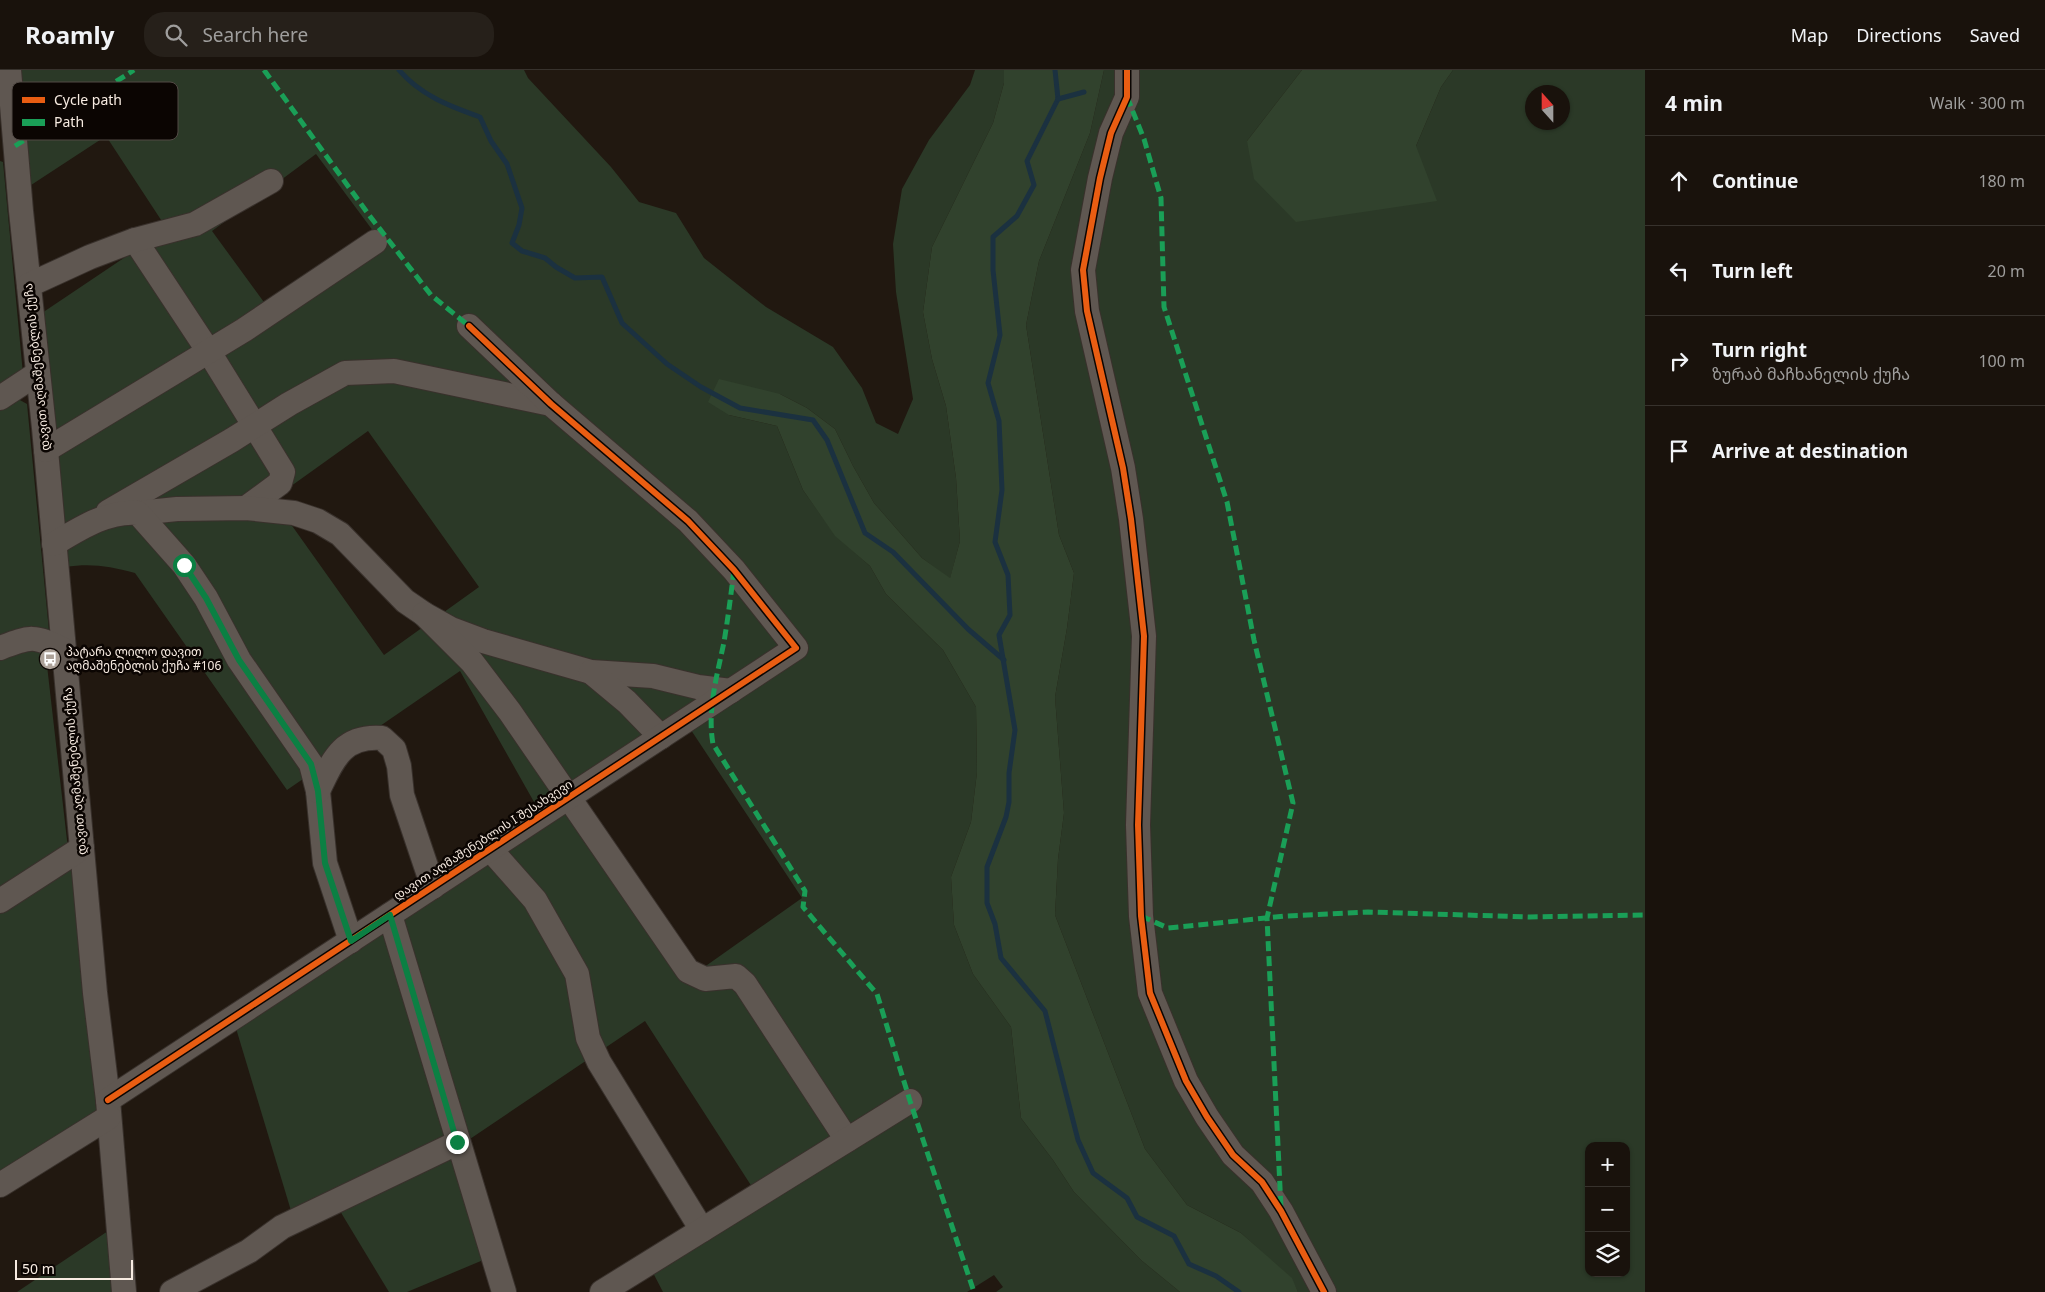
<!DOCTYPE html>
<html lang="en">
<head>
<meta charset="utf-8">
<style>
	body { margin:0; font-family:"Noto Sans","Noto Sans Georgian",sans-serif; background:#26201a; color:#f1f3f6 }
	.controls { position:absolute; right:15px; bottom:15px; display:grid; overflow:hidden; border-radius:10px; box-shadow:0 1px 4px #0004 }
	.controls button { width:45px; height:45px; display:grid; place-items:center; padding:0; border:0; border-bottom:1px solid #37322d; background:#19120c; color:#f1f3f6; font:25px sans-serif }
	.compass { position:absolute; left:1525px; top:15px; width:45px; height:45px; border-radius:50%; background:#19120c; box-shadow:0 1px 4px #0004; rotate:339deg }
	.scale { position:absolute; left:15px; bottom:12px; width:118px; box-sizing:border-box; padding-left:5px; border:2px solid #f7ebe1; border-top:0; font-size:14px; line-height:18px; white-space:nowrap; color:#f7ebe1; -webkit-text-stroke:4px #0b0502; paint-order:stroke }
	.stop { position:absolute; width:15px; height:15px; margin:-11px; border:4px solid #0b8043; border-radius:50%; background:#fff }
	.stop.end { background:#0b8043; border-color:#fff; box-shadow:0 1px 5px #0008 }
	.list { margin:0; padding:0; list-style:none }
	h2 { display:flex; justify-content:space-between; align-items:center; height:65px; margin:0; padding:0 20px; font-size:21px }
	h2 small { font-size:16px; font-weight:400; color:#9f9e9d }
	.list li { display:grid; grid-template-columns:32px 1fr auto; gap:15px; align-items:center; box-sizing:border-box; height:90px; padding:0 20px; border-top:1px solid #37322d }
	.list b { display:block; font-size:19px; white-space:nowrap }
	.list p { margin:0; font-size:16px; white-space:nowrap; color:#9f9e9d }
	.list em { font-size:16px; font-style:normal; color:#9f9e9d }
	.icon { flex:none; width:28px; height:28px; fill:none; stroke:currentColor; stroke-width:2; stroke-linecap:round; stroke-linejoin:round }
	.map { position:relative; flex:none; width:1645px; height:1222px; overflow:hidden }
	header { display:flex; align-items:center; gap:30px; box-sizing:border-box; height:70px; padding:0 25px; background:#19120c; border-bottom:1px solid #37322d }
	header strong { font-size:24px }
	nav { display:flex; gap:28px; margin-inline-start:auto; font-size:18px }
	.search { width:350px; height:45px; background:#26201a; display:flex; align-items:center; gap:12px; box-sizing:border-box; padding:0 18px; border-radius:20px; color:#9f9e9d; font-size:19px }
	main { display:flex }
	aside { flex:1; background:#19120c }
	.map>svg:first-child { display:block }
	.green { fill:#2b3927; fill-rule:evenodd }
	.forest { fill:#31422d }
	.lines { fill:none; stroke-linecap:round; stroke-linejoin:round }
	.stream { stroke:#1b3140; stroke-width:5 }
	.minor-casing { stroke:#39312c; stroke-width:26 }
	.minor { stroke:#5f5751; stroke-width:24 }
	.quiet { stroke:#1a9f57; stroke-width:5; stroke-dasharray:10 5; stroke-linecap:butt }
	.cycleway-casing { stroke:#0b0502; stroke-width:9 }
	.cycleway { stroke:#e95d12; stroke-width:6 }
	.route { stroke:#0b8043; stroke-width:6 }
	.labels { text-anchor:middle; stroke-width:5; stroke-linejoin:round; paint-order:stroke }
	.street-label { font-size:12px; fill:#f7ebe1; stroke:#0b0502 }
	.poi-label { font-size:12px; fill:#f7ebe1; stroke:#0b0502; text-anchor:start }
	.key { fill:#0b0502; stroke:#524a45; stroke-width:1 }
	.key-label { font-size:14px; fill:#f7ebe1 }
</style>
</head>
<body>
<header>
<strong>Roamly</strong>
<div class="search"><svg class="icon" aria-label="search" viewBox="0 0 24 24"><circle cx="10" cy="10" r="6"/><path d="M15 15l6 6"/></svg>Search here</div>
<nav><a>Map</a><a>Directions</a><a>Saved</a></nav>
</header>
<main>
<div class="map">
<svg width="1645" height="1222" viewBox="0 0 1645 1222">
	<rect width="100%" height="100%" fill="#211810"/>
	<!-- green -->
	<g class="green">
		<path d="M15,0H524L528,8L611,97L639,132L676,143L704,188L766,237L833,277L862,318L876,353L898,364L913,329L896,222L893,174L902,119L929,70L970,15L975,0H1004V13L993,53L932,177L923,242L932,289L946,336L956,408L960,471L950,509L922,488L874,433L853,396L835,359L807,338L780,324L729,345L777,356L803,420L835,465L870,496L886,524L943,580L976,637L977,702L971,752L951,807L954,855L973,904L1011,957L1021,1048L1053,1090L1074,1122L1141,1190L1180,1222H996L1003,1217L994,1205L967,1222H663L650,1197L754,1120L645,951L464,1073L397,832L538,739L460,601L287,720L135,503C109,496 91,493 65,497L39,245L167,159L106,66L25,119ZM316,84L382,173L277,250L212,161ZM368,361L479,517L384,585L273,429ZM689,657L802,828L693,905L575,730Z"/>
		<path d="M1104,0H1302L1247,71L1416,76L1441,17L1453,0H1645V1222H1298L1291,1208L1241,1163L1187,1135L1145,1079L1055,845L1058,789L1064,743L1055,627L1067,558L1074,503L1059,465L1026,255L1039,191L1090,63ZM1532,22H1562V52H1532ZM1589,1076H1626V1203H1589Z"/>
		<path d="M0,91L3,92L23,304L0,320Z"/>
		<path d="M18,329L27,334L49,561L0,568V337Z"/>
		<path d="M45,578L68,779L0,823V586Z"/>
		<path d="M74,788L97,1049L0,1109V836Z"/>
		<path d="M378,862L388,866L449,1064L292,1144L235,955Z"/>
		<path d="M454,1082L488,1188L407,1222H389L337,1136Z"/>
		<path d="M108,1161L114,1222H17Z"/>
	</g>
	<!-- forest -->
	<g class="forest">
		<path d="M1004,0H1104L1090,63L1039,191L1026,255L1059,465L1074,503L1067,558L1055,627L1064,743L1058,789L1055,845L1145,1079L1187,1135L1241,1163L1292,1208L1298,1222H1180L1141,1190L1074,1122L1053,1090L1021,1048L1011,957L973,904L954,855L951,807L971,752L977,702L976,637L943,580L886,524L870,496L835,466L803,420L777,356L729,345L708,332L719,309L780,324L807,338L835,359L853,396L874,433L922,488L950,508L960,471L956,408L946,336L932,289L923,242L932,177L993,53L1004,13Z"/>
		<path d="M1302,0H1453L1441,17L1416,76L1437,131L1296,152L1254,109L1247,71Z"/>
	</g>
	<g class="lines">
		<!-- stream -->
		<g class="stream">
			<path d="M399,0C420,25 449,36 480,47L491,71L507,94L522,138L519,155L512,173L522,181L545,188L556,197L575,208L602,207L622,253L667,294L701,317L740,338L813,350L827,370L865,463L893,482L968,559L1004,590"/>
			<path d="M1055,0L1058,29L1027,91L1034,115L1017,146L993,167V200L1000,265L988,313L999,351L1002,420L995,472L1008,505L1010,545L999,565L1015,660L1009,703V732L1006,747L987,797V833L995,854L1001,888L1045,941L1078,1070L1093,1103L1127,1128L1137,1147L1174,1166L1189,1194L1216,1206L1239,1222"/>
			<path d="M1058,29L1084,22"/>
		</g>
		<!-- minor casing -->
		<g class="minor-casing">
			<g id="minor">
				<path d="M9,0L21,141L44,358L95,923L108,1030L124,1222"/>
				<path d="M1127,0V27L1111,63L1100,108L1083,200L1087,241L1123,398L1131,449L1144,566L1138,755L1141,846L1150,923L1186,1011L1207,1047L1233,1085L1262,1112L1281,1141L1324,1222"/>
				<path d="M135,170L209,282L283,402L280,413L246,438"/>
				<path d="M29,215L90,187L135,170L195,154L271,111"/>
				<path d="M0,328L38,303"/>
				<path d="M46,380L244,260L375,172"/>
				<path d="M108,442L232,370L289,334L345,303L394,301L551,334"/>
				<path d="M138,443L177,439L246,438L294,443L318,451L340,464L405,531L424,544L451,559L483,571L591,602L653,606L698,617L731,621"/>
				<path d="M54,474C79,459 108,440 138,443L184,495L206,528L239,590L311,694L318,721L325,793L351,871"/>
				<path d="M424,544L472,592L510,642L688,901L705,909L736,906L745,914L847,1070"/>
				<path d="M0,578C31,566 34,565 64,580"/>
				<path d="M591,602L627,632L661,667"/>
				<path d="M318,721C333,690 342,665 382,668L394,679L399,696L402,725L433,817"/>
				<path d="M490,779L535,830L577,904L588,968L599,992L702,1160"/>
				<path d="M0,831L82,778"/>
				<path d="M390,845L504,1222"/>
				<path d="M108,1030L796,578L734,500L688,451L551,334L469,256"/>
				<path d="M0,1115L109,1047"/>
				<path d="M172,1222L249,1181L282,1157L457,1073"/>
				<path d="M602,1222L910,1031"/>
			</g>
		</g>
		<!-- minor -->
		<use href="#minor" class="minor"/>
		<!-- quiet -->
		<g class="quiet">
			<path d="M264,0L369,145L431,225L469,256"/>
			<path d="M1127,27L1144,69L1161,128L1164,237L1227,432L1254,570L1293,733L1267,848L1281,1138"/>
			<path d="M15,76L134,0"/>
			<path d="M734,500C731,524 728,548 724,572C717,606 707,640 713,674L805,821L803,837L877,924L910,1031L974,1222"/>
			<path d="M1141,846L1168,858L1286,846L1368,842L1530,847L1645,845"/>
		</g>
		<!-- cycleway casing -->
		<g class="cycleway-casing">
			<g id="cycleway">
				<path d="M1127,0V27L1111,63L1100,108L1083,200L1087,241L1123,398L1131,449L1144,566L1138,755L1141,846L1150,923L1186,1011L1207,1047L1233,1085L1262,1112L1281,1141L1324,1222"/>
				<path d="M108,1030L796,578L734,500L688,451L551,334L469,256"/>
			</g>
		</g>
		<!-- cycleway -->
		<use href="#cycleway" class="cycleway"/>
	</g>
	<g class="lines">
		<!-- route -->
		<path class="route" d="M184,495L206,528L239,590L311,694L318,721L325,793L351,871L390,845L457,1072"/>
	</g>
	<!-- icons -->
	<defs>
		<g id="bus-disc" transform="scale(1.125)"><circle r="9.5" fill="#aca198" stroke="#0b0502"/><path d="M-5-6H5V4H4V6H2V4H-2V6H-4V4H-5ZM-3.5-4V0h7V-4ZM-3.5 1.2v1.5H-2V1.2ZM2 1.2v1.5H3.5V1.2Z" fill="#fff"/></g>
	</defs>
	<g fill-rule="evenodd">
		<use href="#bus-disc" x="50" y="589"/>
	</g>
	<g class="labels">
		<!-- street labels -->
		<g class="street-label">
			<text transform="translate(37 297) rotate(-96)" y="4">დავით აღმაშენებლის ქუჩა</text>
			<text transform="translate(75 701) rotate(-95)" y="4">დავით აღმაშენებლის ქუჩა</text>
			<text transform="translate(483 770) rotate(-33)" y="4">დავით აღმაშენებლის I შესახვევი</text>
		</g>
		<!-- poi labels -->
		<g class="poi-label">
			<text x="66" y="586">პატარა ლილო დავით<tspan x="66" dy="14">აღმაშენებლის ქუჩა #106</tspan></text>
		</g>
	</g>
	<!-- legend -->
	<rect x="12" y="12" width="166" height="58" rx="8" class="key"/>
	<rect x="22" y="27" width="23" height="6" fill="#e95d12"/>
	<rect x="22" y="49" width="23" height="7" fill="#1a9f57"/>
	<g class="key-label">
		<text x="54" y="35">Cycle path</text>
		<text x="54" y="57">Path</text>
	</g>
</svg>
<div class="controls">
<button>+</button>
<button>−</button>
<button><svg class="icon" aria-label="layers" viewBox="0 0 24 24"><path d="M12 4l9 5-9 5-9-5zM3 14l9 5 9-5"/></svg></button>
</div>
<svg class="compass" viewBox="-18 -18 36 36"><path d="M0-13l5 13h-10z" fill="#e53935"/><path d="M0 13l5-13h-10z" fill="#9f9e9d"/></svg>
<div class="scale">50 m</div>
<div class="stop" style="left:184px;top:495px"></div>
<div class="stop end" style="left:457px;top:1072px"></div>
</div>
<aside>
<h2>4 min<small>Walk · 300 m</small></h2>
<ul class="list">
<li><svg class="icon" aria-label="ahead" viewBox="0 0 24 24"><path d="M12 20V5M6 11l6-6 6 6"/></svg><div><b>Continue</b></div><em>180 m</em></li>
<li><svg class="icon" aria-label="left" viewBox="0 0 24 24"><path d="M17 20v-9H6M10 6l-5 5 5 5"/></svg><div><b>Turn left</b></div><em>20 m</em></li>
<li><svg class="icon" aria-label="right" viewBox="0 0 24 24"><path d="M7 20v-9h11M14 6l5 5-5 5"/></svg><div><b>Turn right</b><p>ზურაბ მაჩხანელის ქუჩა</p></div><em>100 m</em></li>
<li><svg class="icon" aria-label="arrive" viewBox="0 0 24 24"><path d="M6 21V4h12l-3 4 3 4H6"/></svg><div><b>Arrive at destination</b></div></li>
</ul>
</aside>
</main>
</body>
</html>
